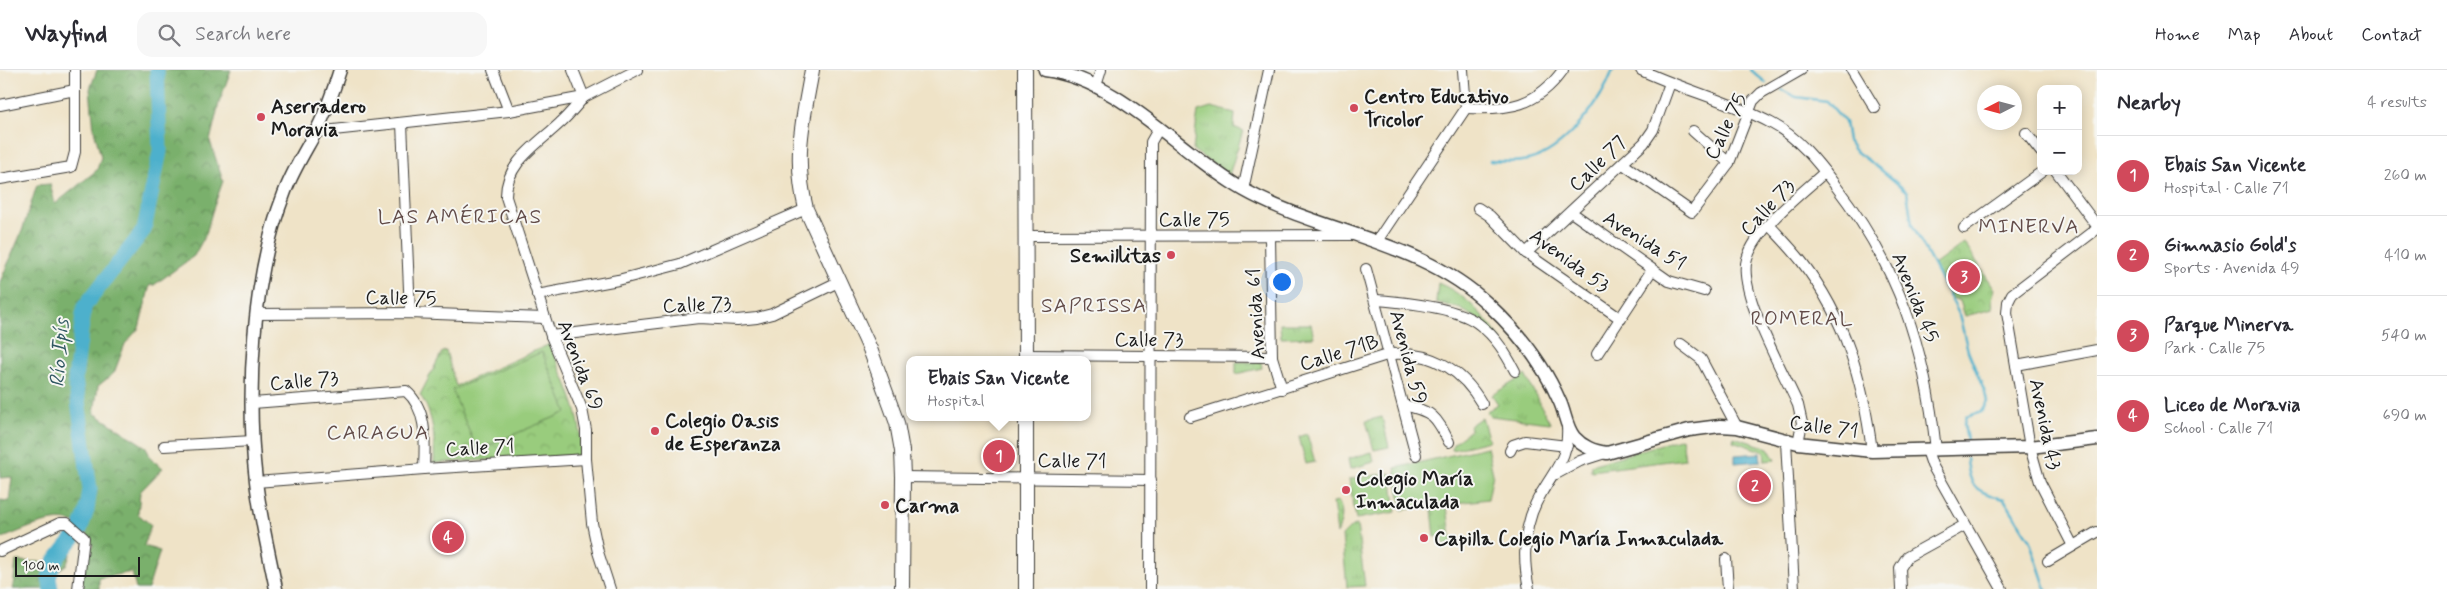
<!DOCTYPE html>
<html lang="en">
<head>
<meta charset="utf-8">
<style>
	body { margin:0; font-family:Mynerve,sans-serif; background:#f7f7f7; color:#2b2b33 }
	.controls { position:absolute; right:15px; top:15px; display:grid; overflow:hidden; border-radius:10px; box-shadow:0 2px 12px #0003 }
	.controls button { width:45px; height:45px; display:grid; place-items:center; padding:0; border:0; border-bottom:1px solid #e1e1e2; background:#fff; color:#2b2b33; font:25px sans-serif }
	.compass { position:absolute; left:1977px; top:15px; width:45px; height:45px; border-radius:50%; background:#fff; box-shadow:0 2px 12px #0003; rotate:264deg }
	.scale { position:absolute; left:15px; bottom:12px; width:125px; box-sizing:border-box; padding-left:5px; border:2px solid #1c1c1c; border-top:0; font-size:14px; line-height:18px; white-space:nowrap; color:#1c1c1c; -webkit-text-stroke:4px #f6f6f2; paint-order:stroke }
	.you { position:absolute; left:1281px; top:211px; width:18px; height:18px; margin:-12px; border:4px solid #fff; border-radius:50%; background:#1a73e8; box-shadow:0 0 0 8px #1a73e833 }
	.badge { display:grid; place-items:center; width:32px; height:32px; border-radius:50%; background:#d1495b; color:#fff; font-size:16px; font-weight:700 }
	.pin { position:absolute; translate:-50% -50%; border:2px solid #fff; box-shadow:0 1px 5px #0006 }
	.popup { position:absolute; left:906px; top:286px; width:185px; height:65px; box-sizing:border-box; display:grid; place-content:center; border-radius:10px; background:#fff; filter:drop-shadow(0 1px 4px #0005); font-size:16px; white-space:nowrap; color:#7c7c81 }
	.popup b { font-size:19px; color:#2b2b33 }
	.popup::after { content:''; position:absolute; left:50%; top:100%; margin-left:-10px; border:10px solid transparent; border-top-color:#fff }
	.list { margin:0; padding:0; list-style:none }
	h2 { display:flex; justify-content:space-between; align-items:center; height:65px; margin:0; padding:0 20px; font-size:21px }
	h2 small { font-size:16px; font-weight:400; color:#7c7c81 }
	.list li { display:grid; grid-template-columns:32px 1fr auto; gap:15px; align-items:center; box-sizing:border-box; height:80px; padding:0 20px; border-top:1px solid #e1e1e2 }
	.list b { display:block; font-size:19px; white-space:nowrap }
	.list p { margin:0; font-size:16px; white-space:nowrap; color:#7c7c81 }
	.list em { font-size:16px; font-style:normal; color:#7c7c81 }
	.icon { flex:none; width:28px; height:28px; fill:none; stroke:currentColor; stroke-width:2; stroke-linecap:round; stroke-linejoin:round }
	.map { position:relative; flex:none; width:2097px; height:519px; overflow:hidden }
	header { display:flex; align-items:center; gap:30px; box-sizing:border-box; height:70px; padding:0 25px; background:#fff; border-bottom:1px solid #e1e1e2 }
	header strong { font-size:24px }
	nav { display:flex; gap:28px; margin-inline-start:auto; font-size:18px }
	.search { width:350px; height:45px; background:#f7f7f7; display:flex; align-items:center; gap:12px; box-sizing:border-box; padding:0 18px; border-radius:15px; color:#7c7c81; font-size:19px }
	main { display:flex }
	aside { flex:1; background:#fff }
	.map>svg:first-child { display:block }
	.grass { fill:url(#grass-tufts); stroke:#5a744c }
	.forest { fill:url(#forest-crowns); stroke:#4b6644 }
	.park { fill:url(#park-crowns); stroke:#5a744c }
	.pitch { fill:#99cc7d; stroke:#5a744c }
	.water { fill:#4db0cc; stroke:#346674 }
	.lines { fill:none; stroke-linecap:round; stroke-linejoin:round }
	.stream { stroke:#4db0cc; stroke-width:2.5 }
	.river { stroke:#4db0cc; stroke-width:15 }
	.minor-casing { stroke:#3c3a36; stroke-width:12 }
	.tertiary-casing { stroke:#3c3a36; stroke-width:15 }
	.secondary-casing { stroke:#3c3a36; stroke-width:16 }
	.minor { stroke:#fff; stroke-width:10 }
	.tertiary { stroke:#fff; stroke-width:12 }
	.secondary { stroke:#fff; stroke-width:14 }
	.poi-dot { fill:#d1495b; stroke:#f6f6f2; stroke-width:2 }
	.labels { text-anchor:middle; stroke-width:4; stroke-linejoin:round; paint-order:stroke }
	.poi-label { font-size:20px; font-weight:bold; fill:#1c1c1c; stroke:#f6f6f2; text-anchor:start }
	.street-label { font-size:20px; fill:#1c1c1c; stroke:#f6f6f2 }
	.neighbourhood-label { font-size:21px; letter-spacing:1px; fill:#624c49; stroke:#f6f6f2 }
	.water-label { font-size:21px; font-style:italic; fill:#305762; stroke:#f6f6f2 }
</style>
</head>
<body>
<header>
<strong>Wayfind</strong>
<div class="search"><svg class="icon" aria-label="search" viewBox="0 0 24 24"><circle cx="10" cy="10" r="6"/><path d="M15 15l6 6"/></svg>Search here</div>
<nav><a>Home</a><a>Map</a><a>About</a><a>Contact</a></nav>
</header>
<main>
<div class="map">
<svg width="2097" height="519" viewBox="0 0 2097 519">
	<defs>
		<pattern id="grass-tufts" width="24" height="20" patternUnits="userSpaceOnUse" patternTransform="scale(1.25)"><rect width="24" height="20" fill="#99cc7d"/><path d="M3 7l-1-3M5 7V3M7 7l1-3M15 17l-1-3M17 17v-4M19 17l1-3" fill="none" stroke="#83af6b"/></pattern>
		<pattern id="forest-crowns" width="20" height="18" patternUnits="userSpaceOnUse" patternTransform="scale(1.25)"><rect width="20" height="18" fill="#7ab06c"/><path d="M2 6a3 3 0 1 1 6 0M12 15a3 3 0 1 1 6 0" fill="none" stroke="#638e58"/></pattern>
		<pattern id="park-crowns" width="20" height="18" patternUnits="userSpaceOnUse" patternTransform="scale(1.25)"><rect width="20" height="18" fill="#99cc7d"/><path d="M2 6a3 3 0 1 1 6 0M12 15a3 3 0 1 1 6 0" fill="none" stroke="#83af6b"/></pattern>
	</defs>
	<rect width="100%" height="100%" fill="#f6f6f2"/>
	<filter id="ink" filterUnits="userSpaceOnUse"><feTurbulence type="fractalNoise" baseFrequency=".02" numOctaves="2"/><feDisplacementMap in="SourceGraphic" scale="10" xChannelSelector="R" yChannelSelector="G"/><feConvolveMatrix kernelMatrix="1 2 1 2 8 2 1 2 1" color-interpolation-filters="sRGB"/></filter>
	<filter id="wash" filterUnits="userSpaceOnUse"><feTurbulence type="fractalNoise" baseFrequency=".0096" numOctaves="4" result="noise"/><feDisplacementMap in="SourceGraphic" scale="20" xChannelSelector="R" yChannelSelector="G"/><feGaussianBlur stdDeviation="1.12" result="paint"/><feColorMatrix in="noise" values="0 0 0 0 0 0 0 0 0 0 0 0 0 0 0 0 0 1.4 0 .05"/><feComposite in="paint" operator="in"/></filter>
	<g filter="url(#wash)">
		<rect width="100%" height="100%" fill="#efe3c7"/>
		<!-- grass -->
		<g class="grass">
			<path d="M1211,37L1235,43L1234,57L1243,61L1229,105L1193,80L1198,41Z"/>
			<path d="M1438,213C1475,228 1496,262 1517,294V298L1482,252L1461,239L1436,232Z"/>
			<path d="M1280,254H1311L1314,267L1281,268Z"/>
			<path d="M1236,292H1261L1262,298L1236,304Z"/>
			<path d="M1525,305L1550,353L1490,346L1486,342L1498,334L1492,325Z"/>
			<path d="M1382,347L1389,377L1374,380L1366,351Z"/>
			<path d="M1307,364L1315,392L1306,394L1299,367Z"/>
			<path d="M1734,367L1768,378L1775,390L1765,391L1764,382L1733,371Z"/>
			<path d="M1682,368L1685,389L1591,401V395Z"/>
			<path d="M1372,382L1374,392L1350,399L1348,389Z"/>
			<path d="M1338,431C1345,442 1341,453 1337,464L1333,432Z"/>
			<path d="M1447,437L1452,474L1444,475L1441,466L1435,467L1432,439Z"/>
			<path d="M1357,455L1365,516L1347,517L1342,466L1352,456Z"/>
		</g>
		<!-- forest -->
		<g class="forest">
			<path d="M97,0H231L219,33L210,71L223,111L212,142L206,164L194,186L154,215H150L139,258L125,274L114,303L98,316L94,343L146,377L151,389L163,398L140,422L138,444L151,455L144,476L160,481L148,519H136L132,502L99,508V519H82L83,497L93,475C90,470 87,462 83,458C61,439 23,461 0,469V430L9,431L12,407L0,408V212L22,161L37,115L50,114L55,134L97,100L101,87L94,60L90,19Z"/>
			<path d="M71,482L67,494L53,504L51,519H13L16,491L43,492Z"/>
		</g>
		<!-- park -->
		<g class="park">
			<path d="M1964,173L1995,219L1992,229L1993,239L1965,246L1960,231L1952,228L1934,195Z"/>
			<path d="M550,274C564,310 585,346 580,385L434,393C435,369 434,345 420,325L442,282L446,281L456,316Z"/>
			<path d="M1482,347L1489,371L1452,380L1453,374L1471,360L1469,356Z"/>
		</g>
		<!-- pitch -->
		<g class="pitch">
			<path d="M542,282L567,342L477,380L452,320Z"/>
			<path d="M1487,377L1493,404L1488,429L1402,440L1395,398Z"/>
			<path d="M1391,403L1396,442L1356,449L1349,409Z"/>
		</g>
		<!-- water -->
		<path class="water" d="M1760,383L1761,391L1735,393V385Z"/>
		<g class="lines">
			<!-- stream -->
			<g class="stream">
				<path d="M1751,0L1766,13"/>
				<path d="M1782,20L1796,27L1827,31L1845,52L1848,71L1854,80L1885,103L1907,122L1912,155L1959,244L1968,281L1985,323L1987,332L1981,342L1966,347L1964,354L1967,371"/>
				<path d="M1490,91C1503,92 1516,93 1528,90C1564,82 1601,32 1613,0"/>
				<path d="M1967,388C1969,419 1976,421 2004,429L2029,469L2046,519"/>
			</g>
			<!-- river -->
			<path class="river" d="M51,519L49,508L54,492L80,460L87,440L90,419L75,309L84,237L144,160L160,81L157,0"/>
		</g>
	</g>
	<g filter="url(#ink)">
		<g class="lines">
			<!-- minor casing -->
			<g class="minor-casing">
				<g id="minor">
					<path d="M493,0L509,41"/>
					<path d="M573,0L584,27C576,36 569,45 560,53C538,74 505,93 506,127L551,266L582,339L586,360V389L592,453L598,482L610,519"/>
					<path d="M1463,0L1466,38"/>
					<path d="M1641,0C1683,20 1730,31 1771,53C1798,67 1817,91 1835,115C1899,198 1925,277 1936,380"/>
					<path d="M1852,0L1875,38"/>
					<path d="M1096,16L1101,0"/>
					<path d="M0,35L75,20"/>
					<path d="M1466,38C1509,40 1536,37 1563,0"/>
					<path d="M402,53L410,243"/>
					<path d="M1693,61L1729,93"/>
					<path d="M315,62L509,41L584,27L637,0"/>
					<path d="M2026,63L2041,82"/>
					<path d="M1623,94L1692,142L1729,93L1753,31L1761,23L1801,0"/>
					<path d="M2056,101L2097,156"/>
					<path d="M0,109L71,97L75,82V0"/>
					<path d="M1243,120L1269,0"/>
					<path d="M1478,138L1490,146L1526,183L1621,249"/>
					<path d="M1571,142L1669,211L1704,221"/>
					<path d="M1769,155C1780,167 1792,179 1802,192C1846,249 1863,311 1872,381"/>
					<path d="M1964,158L2043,101"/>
					<path d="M1026,166L1350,165"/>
					<path d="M1270,166L1272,287L1282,319"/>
					<path d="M1377,171L1466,38"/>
					<path d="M1526,183L1644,73L1653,60L1670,13"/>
					<path d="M1366,199L1416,385"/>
					<path d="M537,225L618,210L680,194L806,139"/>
					<path d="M1376,230C1403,232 1459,237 1480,255C1496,267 1506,284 1515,301"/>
					<path d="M256,244L410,243L545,248"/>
					<path d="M551,266L699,248L737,250L757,248L772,244L838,212"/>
					<path d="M1681,274L1701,289L1737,357"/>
					<path d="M1597,284L1652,200"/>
					<path d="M1026,285L1272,287"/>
					<path d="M2016,295L2097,280"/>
					<path d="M253,333L406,321C428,340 425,371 424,399"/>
					<path d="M1403,335C1433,341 1436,346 1449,372"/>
					<path d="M1190,347L1390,284C1431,281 1462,299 1482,334"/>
					<path d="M1786,371L1794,519"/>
					<path d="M1798,373L1802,353L1798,335C1784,303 1737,221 1747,189C1756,158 1801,124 1825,102"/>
					<path d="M164,376L253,371"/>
					<path d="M1927,380L1932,395L2002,519"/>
					<path d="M1510,381L1513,375L1525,371L1567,376"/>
					<path d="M1556,404L1580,391L1605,383"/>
					<path d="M903,407L1151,410"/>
					<path d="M256,412L424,399L586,389"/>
					<path d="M2073,476L2040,412L2030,377L2007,243L2008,232L2012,224L2097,159"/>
					<path d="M0,481L60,453H67L84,468L78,519"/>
					<path d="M1726,489L1728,519"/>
					<path d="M2048,491L2097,462"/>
					<path d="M1150,519L1151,72L1159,58"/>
					<path d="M1529,519C1522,486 1524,451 1542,422C1557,396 1569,387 1567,355"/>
					<path d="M1901,519L1900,498L1907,487L1965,455"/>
				</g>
			</g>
			<!-- tertiary casing -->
			<g class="tertiary-casing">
				<g id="tertiary">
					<path d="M1045,0C1121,10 1179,83 1244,120C1322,164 1421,170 1489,235C1518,262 1544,295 1560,332C1565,343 1566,357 1574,367C1583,377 1593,381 1607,383L1689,360L1720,356L1737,357L1798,373L1872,381L2030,377L2097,369"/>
					<path d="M276,519C269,483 260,447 256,411C246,324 252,206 284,124C292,102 304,83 315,63C326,44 333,21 340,0"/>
				</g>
			</g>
			<!-- secondary casing -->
			<g class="secondary-casing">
				<g id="secondary">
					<path d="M812,0C803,51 793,87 806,139L870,279L897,353L902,381L903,407L902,519"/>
					<path d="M1025,0L1026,290"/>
					<path d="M1026,519V347"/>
				</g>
			</g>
			<!-- minor -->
			<use href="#minor" class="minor"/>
			<!-- tertiary -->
			<use href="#tertiary" class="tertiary"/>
			<!-- secondary -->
			<use href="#secondary" class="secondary"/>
		</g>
	</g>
	<!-- markers -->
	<g class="poi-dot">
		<circle cx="1354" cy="38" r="5"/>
		<circle cx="261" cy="47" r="5"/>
		<circle cx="1171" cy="185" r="5"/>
		<circle cx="655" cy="361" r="5"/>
		<circle cx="1346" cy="420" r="5"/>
		<circle cx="885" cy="435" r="5"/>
		<circle cx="1424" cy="468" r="5"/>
	</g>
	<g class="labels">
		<!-- poi labels -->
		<g class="poi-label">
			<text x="1364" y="33">Centro Educativo<tspan x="1364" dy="23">Tricolor</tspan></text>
			<text x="271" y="43">Aserradero<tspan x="271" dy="23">Moravia</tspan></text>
			<text x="1161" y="192" text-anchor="end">Semillitas</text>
			<text x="665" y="357">Colegio Oasis<tspan x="665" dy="23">de Esperanza</tspan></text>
			<text x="1356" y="415">Colegio María<tspan x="1356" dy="23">Inmaculada</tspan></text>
			<text x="895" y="442">Carma</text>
			<text x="1434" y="475">Capilla Colegio María Inmaculada</text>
		</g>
		<!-- street labels -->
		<g class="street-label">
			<text transform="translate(1725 56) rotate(-64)" y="7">Calle 75</text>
			<text transform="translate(1597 93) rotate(-44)" y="7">Calle 77</text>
			<text transform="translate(1767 137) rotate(-47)" y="7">Calle 73</text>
			<text x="1194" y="156">Calle 75</text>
			<text transform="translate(1645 170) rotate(32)" y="7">Avenida 51</text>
			<text transform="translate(1570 190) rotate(36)" y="7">Avenida 53</text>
			<text transform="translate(401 227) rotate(1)" y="7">Calle 75</text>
			<text transform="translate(1916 227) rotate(68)" y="7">Avenida 45</text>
			<text transform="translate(697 234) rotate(-2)" y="7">Calle 73</text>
			<text transform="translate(1255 244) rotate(-93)" y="7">Avenida 61</text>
			<text x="1149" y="276">Calle 73</text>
			<text transform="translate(1339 282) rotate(-17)" y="7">Calle 71B</text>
			<text transform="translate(1409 287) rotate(75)" y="7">Avenida 59</text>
			<text transform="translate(581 295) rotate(69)" y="7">Avenida 69</text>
			<text transform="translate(304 310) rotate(-5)" y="7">Calle 73</text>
			<text transform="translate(2046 354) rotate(78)" y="7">Avenida 43</text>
			<text transform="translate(1824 356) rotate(8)" y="7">Calle 71</text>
			<text transform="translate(480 377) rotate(-3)" y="7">Calle 71</text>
			<text transform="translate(1072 390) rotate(1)" y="7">Calle 71</text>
		</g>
		<!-- neighbourhood labels -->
		<g class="neighbourhood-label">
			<text x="460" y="153">LAS AMÉRICAS</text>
			<text x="2029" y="163">MINERVA</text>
			<text x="1094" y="242">SAPRISSA</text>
			<text x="1802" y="255">ROMERAL</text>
			<text x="378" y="369">CARAGUA</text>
		</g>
		<!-- water labels -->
		<g class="water-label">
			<text transform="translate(59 283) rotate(-86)" y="7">Río Ipís</text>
		</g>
	</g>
</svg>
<div class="controls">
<button>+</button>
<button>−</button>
</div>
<svg class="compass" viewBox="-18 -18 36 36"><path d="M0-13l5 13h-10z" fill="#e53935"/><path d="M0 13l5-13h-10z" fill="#7c7c81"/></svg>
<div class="scale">100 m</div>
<div class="you"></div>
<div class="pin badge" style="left:999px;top:386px">1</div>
<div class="popup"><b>Ebais San Vicente</b>Hospital</div>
<div class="pin badge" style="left:1755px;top:416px">2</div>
<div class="pin badge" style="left:1964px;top:207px">3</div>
<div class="pin badge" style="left:448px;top:467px">4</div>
</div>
<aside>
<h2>Nearby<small>4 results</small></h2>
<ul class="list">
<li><span class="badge">1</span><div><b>Ebais San Vicente</b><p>Hospital · Calle 71</p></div><em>260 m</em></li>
<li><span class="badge">2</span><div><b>Gimnasio Gold's</b><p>Sports · Avenida 49</p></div><em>410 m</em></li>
<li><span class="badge">3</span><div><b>Parque Minerva</b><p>Park · Calle 75</p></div><em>540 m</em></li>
<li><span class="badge">4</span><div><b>Liceo de Moravia</b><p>School · Calle 71</p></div><em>690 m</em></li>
</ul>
</aside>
</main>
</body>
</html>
